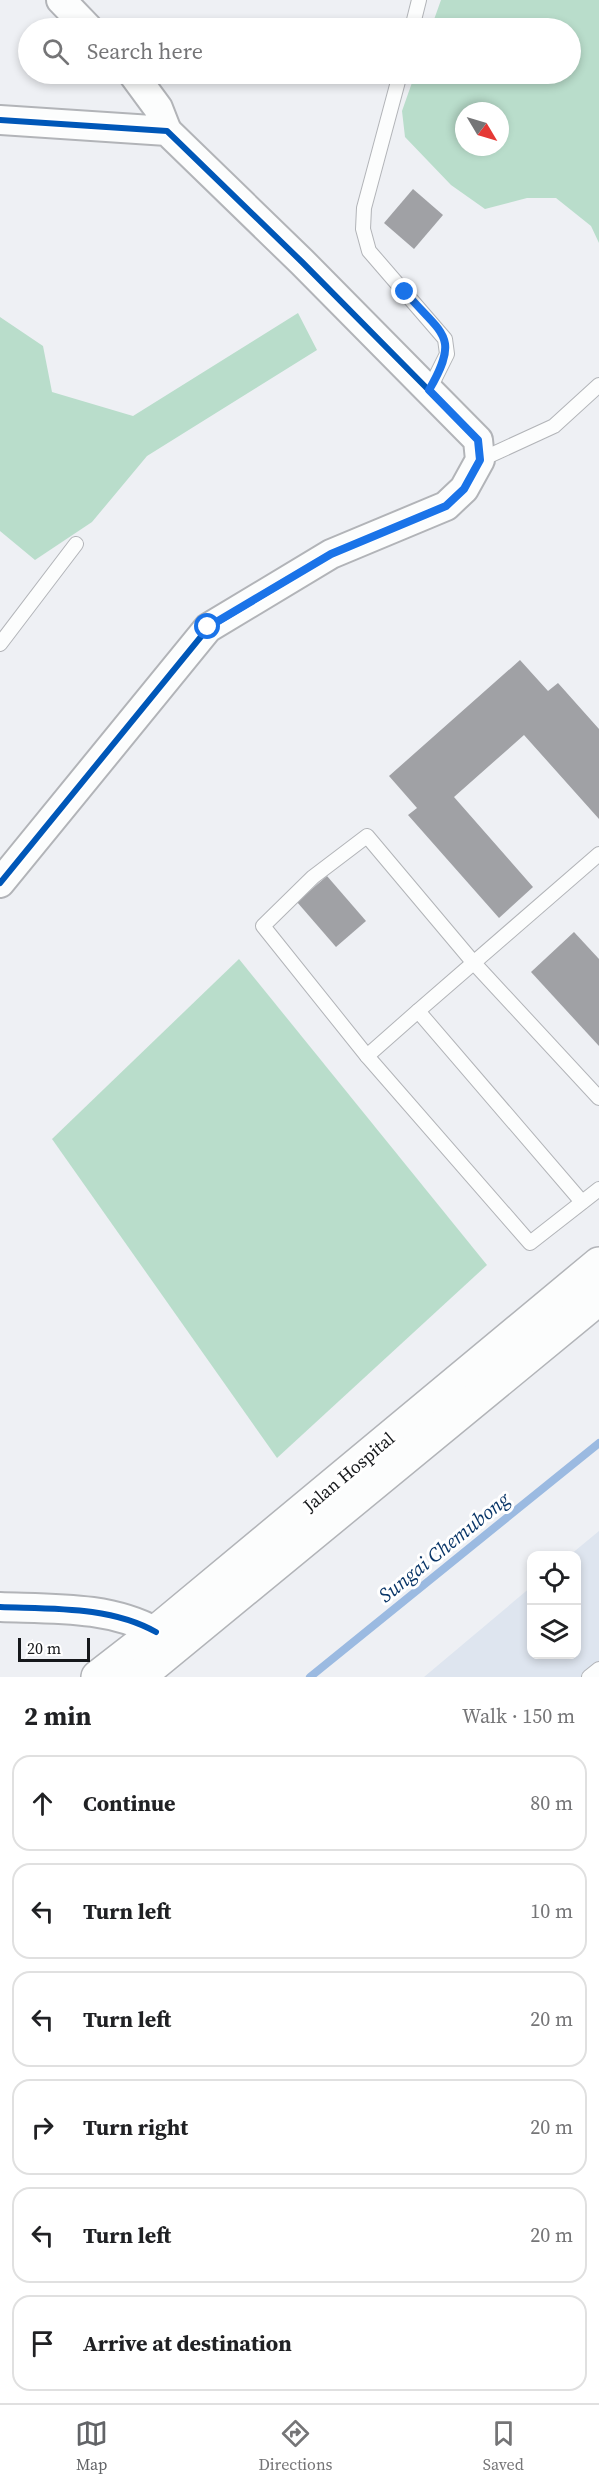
<!DOCTYPE html>
<html lang="en">
<head>
<meta charset="utf-8">
<style>
	body { margin:0; font-family:"Source Serif 4",serif; background:#f2f2f2; color:#202124 }
	.controls { position:absolute; right:18px; bottom:18px; display:grid; overflow:hidden; border-radius:12px; box-shadow:0 3px 9px #0003 }
	.controls button { width:54px; height:54px; display:grid; place-items:center; padding:0; border:0; border-bottom:2px solid #e0e0e0; background:#fff; color:#202124; font:30px sans-serif }
	.compass { position:absolute; left:455px; top:102px; width:54px; height:54px; border-radius:50%; background:#fff; box-shadow:0 3px 9px #0003; rotate:128deg }
	.scale { position:absolute; left:18px; bottom:15px; width:72px; box-sizing:border-box; padding-left:6px; border:3px solid #16181b; border-top:0; font-size:16px; line-height:21px; white-space:nowrap; color:#16181b; -webkit-text-stroke:4px #fff; paint-order:stroke }
	.stop { position:absolute; width:18px; height:18px; margin:-14px; border:4px solid #1a73e8; border-radius:50%; background:#fff }
	.stop.end { background:#1a73e8; border-color:#fff; box-shadow:0 2px 6px #0008 }
	.list { margin:0; padding:0; list-style:none }
	h2 { display:flex; justify-content:space-between; align-items:center; height:78px; margin:0; padding:0 24px; font-size:26px }
	h2 small { font-size:20px; font-weight:400; color:#757577 }
	.list li { display:grid; grid-template-columns:39px 1fr auto; gap:18px; align-items:center; box-sizing:border-box; height:96px; margin:0 12px 12px; padding:0 12px; border:2px solid #e0e0e0; border-radius:18px }
	.list b { display:block; font-size:22px; white-space:nowrap }
	.list em { font-size:20px; font-style:normal; color:#757577 }
	.icon { flex:none; width:33px; height:33px; fill:none; stroke:currentColor; stroke-width:2; stroke-linecap:round; stroke-linejoin:round }
	.map { position:relative; flex:none; width:599px; height:1677px; overflow:hidden }
	.search { position:absolute; background:#fff; box-shadow:0 3px 9px #0003; left:18px; right:18px; top:18px; height:66px; display:flex; align-items:center; gap:15px; box-sizing:border-box; padding:0 21px; border-radius:33px; color:#757577; font-size:22px }
	.sheet { height:726px; background:#fff }
	nav { display:flex; justify-content:space-around; align-items:center; box-sizing:border-box; height:84px; border-top:2px solid #e0e0e0; background:#fff; font-size:16px; color:#757577 }
	nav a { display:grid; justify-items:center; gap:3px }
	nav .on { color:#626467 }
	.map>svg:first-child { display:block }
	.built { fill:#dee5ef }
	.green { fill:#b9ddcb; fill-rule:evenodd }
	.lines { fill:none; stroke-linecap:round; stroke-linejoin:round }
	.stream { stroke:#9bbae1; stroke-width:8 }
	.building { fill:#a0a1a5 }
	.service-casing { stroke:#b2b4b8; stroke-width:16 }
	.minor-casing { stroke:#b2b4b8; stroke-width:32 }
	.secondary-casing { stroke:#b2b4b8; stroke-width:36 }
	.service { stroke:#fcfdfd; stroke-width:14 }
	.minor { stroke:#fcfdfd; stroke-width:28 }
	.secondary { stroke:#fcfdfd; stroke-width:33 }
	.cycleway-casing { stroke:#fff; stroke-width:10 }
	.cycleway { stroke:#0057b8; stroke-width:6 }
	.route { stroke:#1a73e8; stroke-width:8 }
	.labels { text-anchor:middle; stroke-width:6; stroke-linejoin:round; paint-order:stroke }
	.street-label { font-size:18px; fill:#16181b; stroke:#fff }
	.water-label { font-size:20px; font-style:italic; fill:#0a3668; stroke:#fff }
</style>
</head>
<body>
<div class="map">
<svg width="599" height="1677" viewBox="0 0 599 1677">
	<rect width="100%" height="100%" fill="#eef0f4"/>
	<!-- built -->
	<path class="built" d="M599,1531V1677H424L531,1587L532,1654H576V1556L570,1555Z"/>
	<!-- green -->
	<g class="green">
		<path d="M441,0H599V243L591,226L556,198H527L485,209L451,185L405,137L402,111L415,74H570V28H431ZM464,111H500V147H464Z"/>
		<path d="M298,313L317,350L147,456L92,522L35,560L0,531V317L43,346L52,392L133,416Z"/>
		<path d="M239,959L487,1265L277,1458L52,1139Z"/>
	</g>
	<g class="lines">
		<!-- stream -->
		<path class="stream" d="M310,1677L599,1443"/>
	</g>
	<!-- building -->
	<g class="building">
		<path d="M413,189L443,215L414,249L384,223Z"/>
		<path d="M520,660L548,691L558,683L599,729V819L524,735L454,797L533,887L499,918L408,815L417,808L389,776Z"/>
		<path d="M327,876L366,921L336,947L297,902Z"/>
		<path d="M574,932L599,959V1046L531,972Z"/>
	</g>
	<g class="lines">
		<!-- service casing -->
		<g class="service-casing">
			<g id="service">
				<path d="M412,28L419,0"/>
				<path d="M400,74L364,208L363,229L369,251L445,339L447,354L429,390"/>
				<path d="M480,460L554,426L599,385"/>
				<path d="M0,644L76,544"/>
				<path d="M418,1011L599,854"/>
				<path d="M367,1056L418,1011L582,1202"/>
				<path d="M599,1098L473,962L367,836L313,877L263,926L367,1056L530,1243L599,1189"/>
				<path d="M589,1677L599,1669"/>
			</g>
		</g>
		<!-- minor casing -->
		<g class="minor-casing">
			<g id="minor">
				<path d="M61,0L88,28"/>
				<path d="M133,74L158,108L167,131"/>
				<path d="M0,120L167,131L302,262L478,440L480,460L464,489L446,506L331,554L208,628L0,883"/>
				<path d="M0,1607C52,1609 110,1606 156,1632"/>
			</g>
		</g>
		<!-- secondary casing -->
		<g class="secondary-casing">
			<g id="secondary">
				<path d="M98,1677L156,1632L599,1264"/>
				<path d="M138,1677L599,1298"/>
			</g>
		</g>
		<!-- service -->
		<use href="#service" class="service"/>
		<!-- minor -->
		<use href="#minor" class="minor"/>
		<!-- secondary -->
		<use href="#secondary" class="secondary"/>
		<!-- cycleway casing -->
		<g class="cycleway-casing">
			<g id="cycleway">
				<path d="M0,120L167,131L302,262L478,440L480,460L464,489L446,506L331,554L208,628L0,883"/>
				<path d="M0,1607C52,1609 110,1606 156,1632"/>
			</g>
		</g>
		<!-- cycleway -->
		<use href="#cycleway" class="cycleway"/>
	</g>
	<g class="lines">
		<!-- route -->
		<path class="route" d="M208,627L331,554L446,506L464,489L480,460L478,440L429,390C461,335 442,335 405,292"/>
	</g>
	<g class="labels">
		<!-- street labels -->
		<g class="street-label">
			<text transform="translate(349 1472) rotate(-40)" y="6">Jalan Hospital</text>
		</g>
		<!-- water labels -->
		<g class="water-label">
			<text transform="translate(444 1547) rotate(-39)" y="7">Sungai Chemubong</text>
		</g>
	</g>
</svg>
<div class="controls">
<button><svg class="icon" aria-label="locate" viewBox="0 0 24 24"><circle cx="12" cy="12" r="6"/><path d="M12 2v4M12 18v4M2 12h4M18 12h4"/></svg></button>
<button><svg class="icon" aria-label="layers" viewBox="0 0 24 24"><path d="M12 4l9 5-9 5-9-5zM3 14l9 5 9-5"/></svg></button>
</div>
<svg class="compass" viewBox="-18 -18 36 36"><path d="M0-13l5 13h-10z" fill="#e53935"/><path d="M0 13l5-13h-10z" fill="#757577"/></svg>
<div class="scale">20 m</div>
<div class="stop" style="left:208px;top:627px"></div>
<div class="stop end" style="left:405px;top:292px"></div>
<div class="search"><svg class="icon" aria-label="search" viewBox="0 0 24 24"><circle cx="10" cy="10" r="6"/><path d="M15 15l6 6"/></svg>Search here</div>
</div>
<section class="sheet">
<h2>2 min<small>Walk · 150 m</small></h2>
<ul class="list">
<li><svg class="icon" aria-label="ahead" viewBox="0 0 24 24"><path d="M12 20V5M6 11l6-6 6 6"/></svg><div><b>Continue</b></div><em>80 m</em></li>
<li><svg class="icon" aria-label="left" viewBox="0 0 24 24"><path d="M17 20v-9H6M10 6l-5 5 5 5"/></svg><div><b>Turn left</b></div><em>10 m</em></li>
<li><svg class="icon" aria-label="left" viewBox="0 0 24 24"><path d="M17 20v-9H6M10 6l-5 5 5 5"/></svg><div><b>Turn left</b></div><em>20 m</em></li>
<li><svg class="icon" aria-label="right" viewBox="0 0 24 24"><path d="M7 20v-9h11M14 6l5 5-5 5"/></svg><div><b>Turn right</b></div><em>20 m</em></li>
<li><svg class="icon" aria-label="left" viewBox="0 0 24 24"><path d="M17 20v-9H6M10 6l-5 5 5 5"/></svg><div><b>Turn left</b></div><em>20 m</em></li>
<li><svg class="icon" aria-label="arrive" viewBox="0 0 24 24"><path d="M6 21V4h12l-3 4 3 4H6"/></svg><div><b>Arrive at destination</b></div></li>
</ul>
</section>
<nav>
<a class="on"><svg class="icon" aria-label="map" viewBox="0 0 24 24"><path d="M3 6l6-2 6 2 6-2v14l-6 2-6-2-6 2zM9 4v14M15 6v14"/></svg>Map</a>
<a><svg class="icon" aria-label="directions" viewBox="0 0 24 24"><path d="M12 3l9 9-9 9-9-9zM9 14v-3h6M13 9l2 2-2 2"/></svg>Directions</a>
<a><svg class="icon" aria-label="saved" viewBox="0 0 24 24"><path d="M7 4h10v16l-5-4-5 4z"/></svg>Saved</a>
</nav>
</body>
</html>
